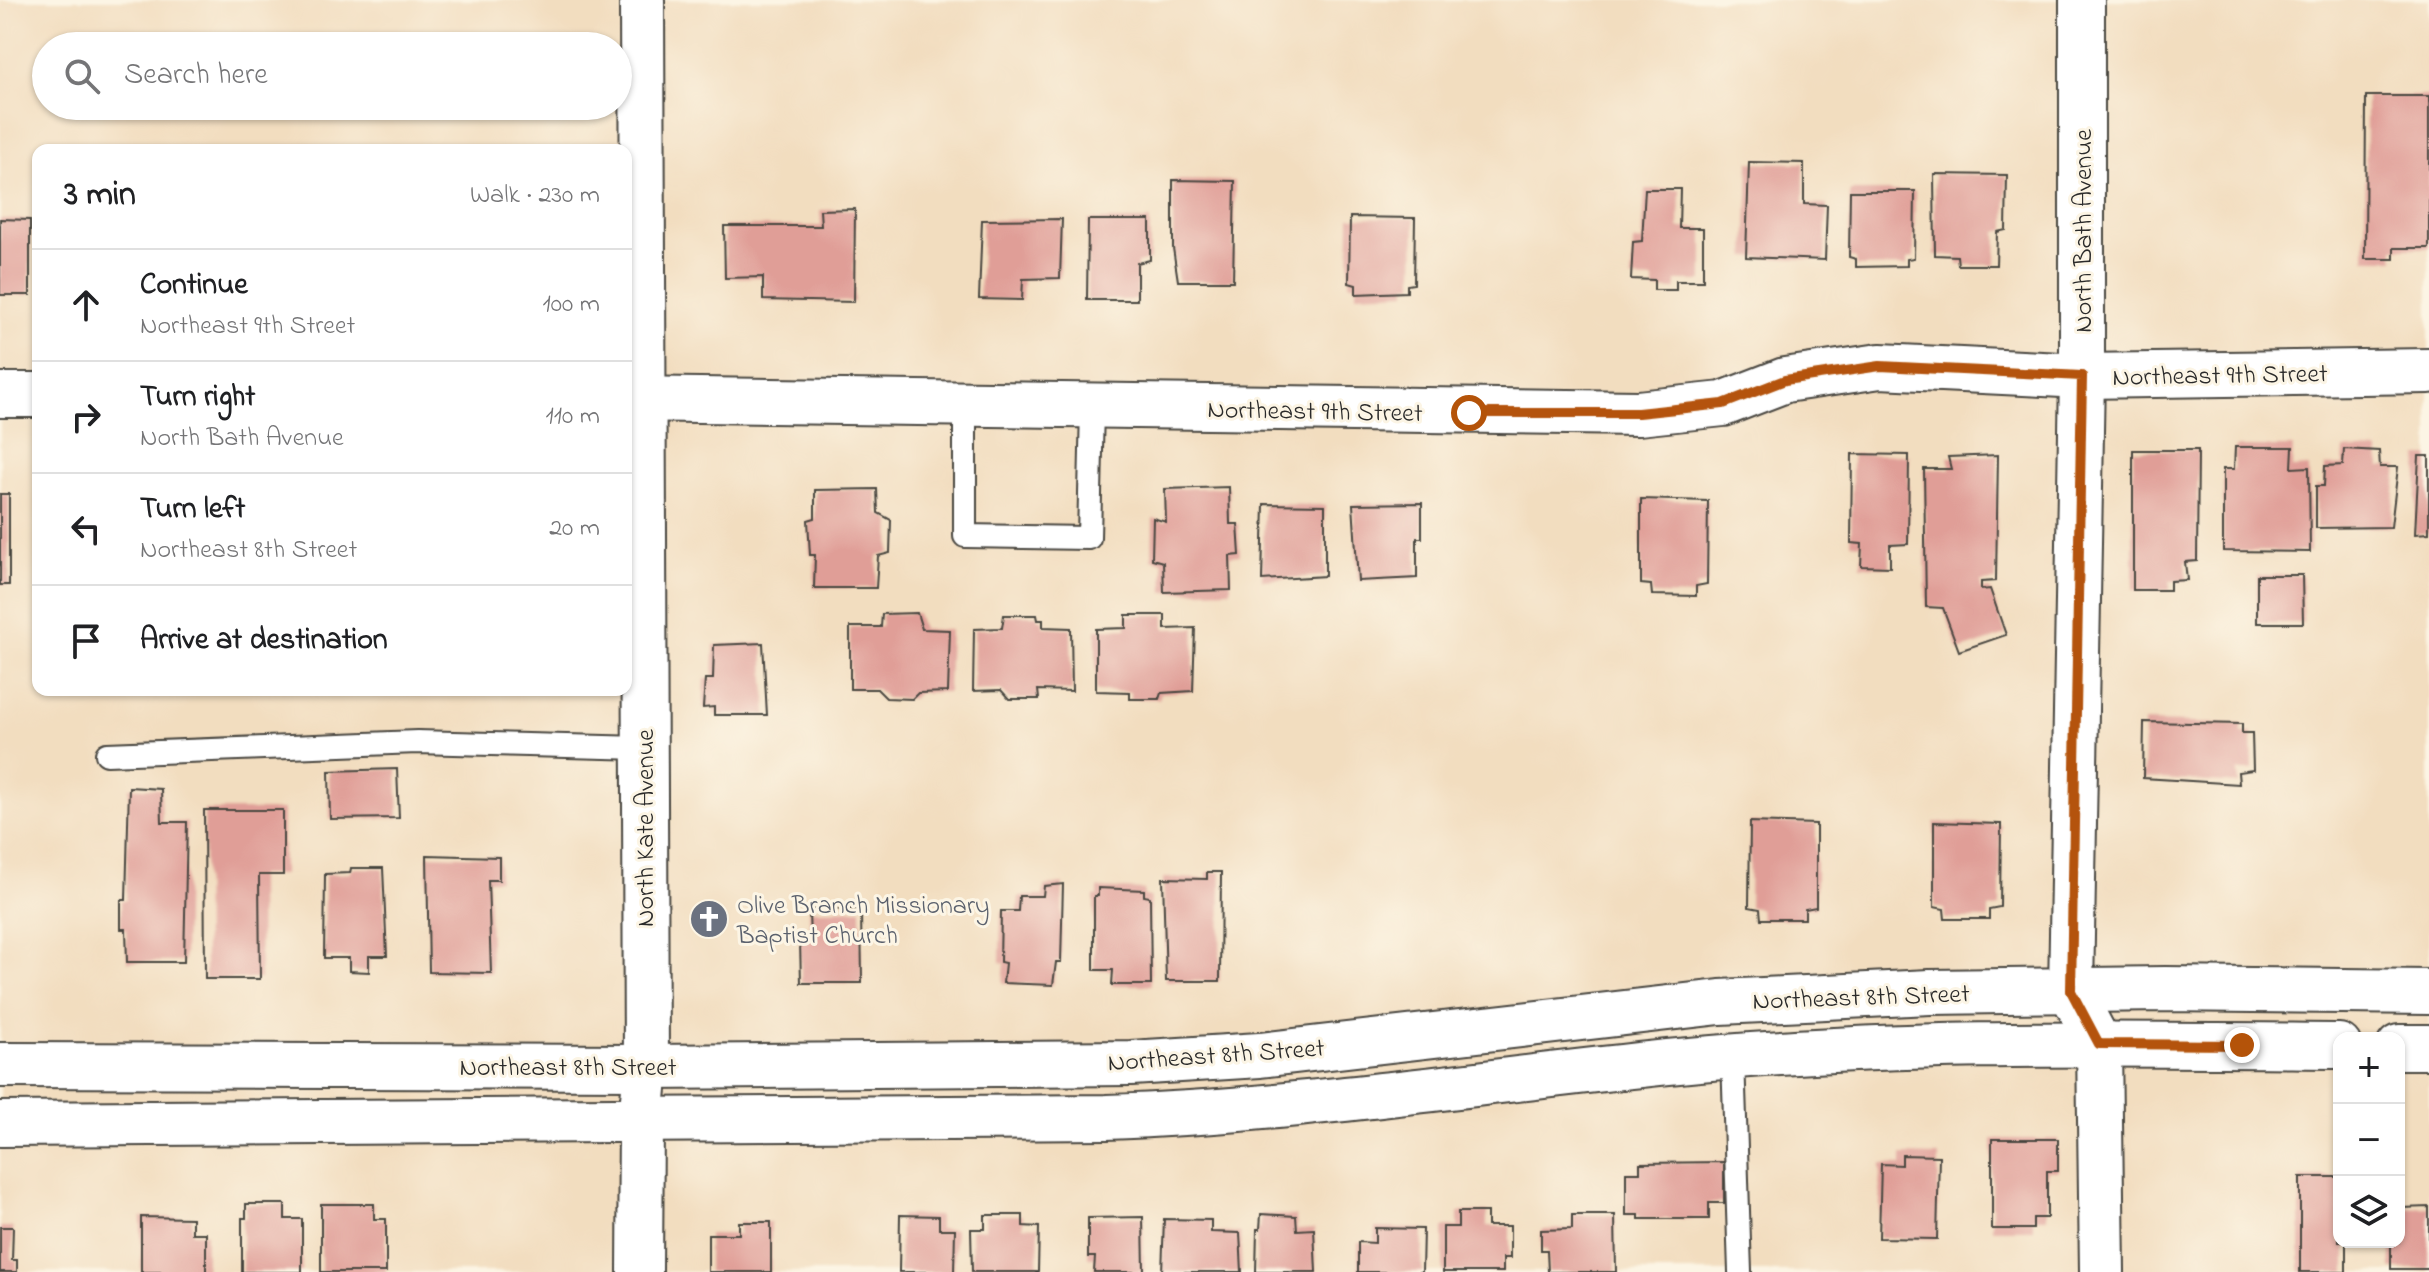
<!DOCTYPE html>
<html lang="en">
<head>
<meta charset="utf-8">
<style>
	body { margin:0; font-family:"Indie Flower",sans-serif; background:#f2f2f2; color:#202124 }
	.controls { position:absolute; right:24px; bottom:24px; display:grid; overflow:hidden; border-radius:16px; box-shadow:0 2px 6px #0004 }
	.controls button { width:72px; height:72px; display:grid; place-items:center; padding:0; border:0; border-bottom:2px solid #e0e0e0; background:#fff; color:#202124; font:40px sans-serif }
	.stop { position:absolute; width:24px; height:24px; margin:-18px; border:6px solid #b45309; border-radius:50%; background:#fff }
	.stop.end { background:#b45309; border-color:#fff; box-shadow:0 2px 8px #0008 }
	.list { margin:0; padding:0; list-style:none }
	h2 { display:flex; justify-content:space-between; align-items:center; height:104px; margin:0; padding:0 32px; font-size:34px }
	h2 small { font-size:26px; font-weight:400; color:#757577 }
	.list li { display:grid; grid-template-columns:52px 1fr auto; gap:24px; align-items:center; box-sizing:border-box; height:112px; padding:0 32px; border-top:2px solid #e0e0e0 }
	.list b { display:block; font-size:30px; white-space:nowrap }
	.list p { margin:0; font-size:26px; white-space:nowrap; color:#757577 }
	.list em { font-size:26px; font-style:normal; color:#757577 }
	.icon { flex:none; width:44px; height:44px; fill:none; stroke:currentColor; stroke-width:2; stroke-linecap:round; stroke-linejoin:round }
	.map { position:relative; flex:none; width:2429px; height:1272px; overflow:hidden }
	.search { position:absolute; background:#fff; box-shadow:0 2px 6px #0004; left:32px; top:32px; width:600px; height:88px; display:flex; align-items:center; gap:20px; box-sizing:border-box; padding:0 28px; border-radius:44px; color:#757577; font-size:30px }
	.panel { position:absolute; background:#fff; box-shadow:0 2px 6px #0004; left:32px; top:144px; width:600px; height:552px; border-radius:16px }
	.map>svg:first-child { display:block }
	.building { fill:#e09e97 }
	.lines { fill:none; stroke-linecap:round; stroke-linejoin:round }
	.service-casing { stroke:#494641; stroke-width:26 }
	.minor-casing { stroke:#494641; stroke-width:48 }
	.secondary-casing { stroke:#494641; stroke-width:48 }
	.service { stroke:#fff; stroke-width:22 }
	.minor { stroke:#fff; stroke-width:44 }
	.secondary { stroke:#fff; stroke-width:44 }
	.route { stroke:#b45309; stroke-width:10 }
	.labels { text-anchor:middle; stroke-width:6; stroke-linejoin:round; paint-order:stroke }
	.street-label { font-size:26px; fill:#2b2b2b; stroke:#fcf5e5 }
	.worship-label { font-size:26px; fill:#5b616d; stroke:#fcf5e5; text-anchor:start }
</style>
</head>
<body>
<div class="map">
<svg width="2429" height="1272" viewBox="0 0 2429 1272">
	<rect width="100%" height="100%" fill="#fcf5e5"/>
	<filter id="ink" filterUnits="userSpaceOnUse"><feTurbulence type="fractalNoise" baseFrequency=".0125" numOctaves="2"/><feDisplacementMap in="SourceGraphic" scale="16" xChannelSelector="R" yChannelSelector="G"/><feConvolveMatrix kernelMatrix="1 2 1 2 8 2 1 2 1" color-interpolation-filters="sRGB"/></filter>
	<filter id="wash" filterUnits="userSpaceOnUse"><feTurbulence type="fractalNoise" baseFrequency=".006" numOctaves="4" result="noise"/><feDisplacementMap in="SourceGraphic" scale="32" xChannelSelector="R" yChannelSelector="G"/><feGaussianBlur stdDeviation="1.8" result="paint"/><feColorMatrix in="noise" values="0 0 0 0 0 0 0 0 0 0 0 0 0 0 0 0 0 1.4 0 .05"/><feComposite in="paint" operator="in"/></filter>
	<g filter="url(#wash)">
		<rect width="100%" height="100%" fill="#f2ddbf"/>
		<g id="blocks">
			<!-- building -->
			<g class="building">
				<path d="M2366,96H2429V248H2394V259H2365Z"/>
				<path d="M1749,162L1804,163V204L1827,205L1825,260L1746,257Z"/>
				<path d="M1934,174L2007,175L2006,230L1997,232L1996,265H1958L1957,256L1935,255Z"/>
				<path d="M1173,180L1235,181L1233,281H1178L1173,248Z"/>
				<path d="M1645,189H1680L1679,228H1703V281H1676V290H1654V280L1631,279L1633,242L1642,241Z"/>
				<path d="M1850,191H1915L1914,258L1907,259V266L1856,267V259L1849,257Z"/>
				<path d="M855,209L854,302L763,300V277L725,278L724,226H821L820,210Z"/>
				<path d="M1350,217L1415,218L1414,284L1407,285V292L1356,294V285L1349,283Z"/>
				<path d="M0,219L30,220V295H0Z"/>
				<path d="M1062,219L1060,278L1023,279L1022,300L979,299L982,220Z"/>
				<path d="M1088,220H1150V260L1137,263V300H1087Z"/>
				<path d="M2235,447H2293L2292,468L2309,467L2310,552L2223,551V469H2234Z"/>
				<path d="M2344,449L2379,451L2380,467H2398L2391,527L2316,528V486H2324L2325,466L2343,465Z"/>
				<path d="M2133,450H2198L2197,561L2185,562L2187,580L2170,581V590H2133Z"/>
				<path d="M1852,454L1909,455L1908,544L1890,545V567L1861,566L1862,544L1851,543Z"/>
				<path d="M1998,455L1996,581L1981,582V590L1990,589L2006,635L1959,651L1943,608L1926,607L1924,469H1951L1948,457Z"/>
				<path d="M2419,456H2429V533L2415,534Z"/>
				<path d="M1229,487L1230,524H1238L1240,555L1230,556L1231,590L1164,592L1163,562L1152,559L1153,518L1166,522L1165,489Z"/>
				<path d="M877,489L878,513L891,520L890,553L878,556L876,588H814L815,555H810L808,520L815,518V490Z"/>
				<rect x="0" y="494" width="9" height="91"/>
				<path d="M1641,499L1708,501L1707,584L1696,586V596L1652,595L1651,585L1641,584Z"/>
				<path d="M1422,503V538H1417V578L1358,581L1353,504Z"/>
				<path d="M1264,504L1325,505V576L1262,580Z"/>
				<path d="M2257,575H2302L2303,623H2257Z"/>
				<path d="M917,613L922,629L950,630L948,692L918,693L912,699L886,698L877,689H850V627H881L882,614Z"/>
				<path d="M1004,615H1037L1038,620H1043V627L1071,628L1072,691L1038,690L1039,699H1009L1001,690L973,691L974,629L1002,628Z"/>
				<path d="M1126,615H1165V629L1195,628L1193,691L1161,693L1159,699H1130V692L1096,691V629L1126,628Z"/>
				<path d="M763,643L767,715H714V707L703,708L705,679H713L714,645Z"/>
				<path d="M2144,722L2242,724V733H2252L2253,770L2238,772L2239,784L2143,778Z"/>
				<path d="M397,769L399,818L330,819L329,771Z"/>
				<path d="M129,787L161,789L162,822H187L184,962H127L126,929H121V900H126Z"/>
				<path d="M204,810H283V875H259L260,979H205Z"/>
				<path d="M1750,822L1816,824V907L1805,909V919H1761L1760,909L1749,907Z"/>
				<path d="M1934,822L2001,824L2000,907L1989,909V919H1945L1944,909L1934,907Z"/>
				<path d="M427,855L499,857V880H488L491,973L429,972Z"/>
				<path d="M351,868H383L387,956H369V972L349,971V958H324L325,874L350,873Z"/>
				<path d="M1207,872H1221L1220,981H1166L1163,878L1207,879Z"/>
				<path d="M1063,884L1061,962H1056L1053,985L1003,983L1005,963L1000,962L1001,911H1018L1019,896H1043L1044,886Z"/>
				<path d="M1098,888L1144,890V896L1150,897L1151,985H1112L1113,970H1094V896H1098Z"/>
				<path d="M861,909L862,983H801L800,941H810L809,910Z"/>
				<path d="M1992,1139H2058V1171H2047V1218H2033V1229H1992Z"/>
				<path d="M1902,1155L1939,1156L1937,1239L1879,1238L1881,1164L1902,1165Z"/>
				<path d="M1724,1162V1203H1709V1219H1639V1215H1626V1172H1640V1163Z"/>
				<path d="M2300,1177H2339V1242H2346V1272H2300Z"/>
				<path d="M246,1204H285V1219H302V1272H242V1218H246Z"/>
				<path d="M321,1204H374V1219H386V1272H321Z"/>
				<path d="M2429,1207V1269H2391V1242H2399L2401,1208Z"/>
				<path d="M1458,1212H1487V1226H1510V1258H1503V1272H1443V1227H1458Z"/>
				<path d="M1261,1214L1296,1216L1297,1230L1314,1229L1316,1272H1256L1257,1229H1260Z"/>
				<path d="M900,1215L939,1216V1229H955L954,1272H899Z"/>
				<path d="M985,1215H1023V1226L1039,1227L1038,1272H972L971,1229H985Z"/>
				<path d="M1572,1215H1615L1616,1272H1548L1547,1250H1541V1230L1572,1229Z"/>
				<path d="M141,1217L192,1218V1233H206V1272H141Z"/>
				<path d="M1143,1217L1144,1272H1094L1095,1257H1088V1218Z"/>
				<path d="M1164,1219L1211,1220V1232L1240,1233L1242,1272H1162Z"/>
				<path d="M739,1222H771V1272H708V1234H739Z"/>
				<path d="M0,1227H13L12,1260H17V1272H0Z"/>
				<path d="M1375,1228L1423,1229L1422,1272H1358V1242L1375,1243Z"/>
			</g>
		</g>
	</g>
	<g filter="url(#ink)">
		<use href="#blocks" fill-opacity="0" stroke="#494641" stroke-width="2"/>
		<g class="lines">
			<!-- service casing -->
			<g class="service-casing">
				<g id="service">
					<path d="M965,405V536L1089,538L1092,407"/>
					<path d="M107,754L417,742L643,748"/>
					<path d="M1733,1057L1740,1272"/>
				</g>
			</g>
			<!-- minor casing -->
			<g class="minor-casing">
				<g id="minor">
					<path d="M2082,0V376L2071,991L2099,1044L2102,1272"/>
					<path d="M0,395H38"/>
					<path d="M626,399L1638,413L1723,404L1785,380L1880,366L2082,376L2429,371"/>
					<path d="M640,1272L641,1121L646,1067L642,0"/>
				</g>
			</g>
			<!-- secondary casing -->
			<g class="secondary-casing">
				<g id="secondary">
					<path d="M2399,1047H2429"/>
					<path d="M0,1065L646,1067L1131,1063L1260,1055L1720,1002L1930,992L2165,989L2429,992"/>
					<path d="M0,1124L1106,1117C1294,1111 1481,1081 1668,1062C1891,1040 2116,1044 2339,1046"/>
				</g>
			</g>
			<!-- service -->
			<use href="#service" class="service"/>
			<!-- minor -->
			<use href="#minor" class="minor"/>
			<!-- secondary -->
			<use href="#secondary" class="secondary"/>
		</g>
	</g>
	<g class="lines" filter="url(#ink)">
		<!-- route -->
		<path class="route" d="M1469,413H1638L1723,404L1785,380L1880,366L2082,376L2071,991L2099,1044L2242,1045"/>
	</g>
	<!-- icons -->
	<defs>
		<g id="church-disc" transform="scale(2)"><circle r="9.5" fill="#6b7280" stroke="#fcf5e5"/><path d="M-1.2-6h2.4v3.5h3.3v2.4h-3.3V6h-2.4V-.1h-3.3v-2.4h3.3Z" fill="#fff"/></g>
	</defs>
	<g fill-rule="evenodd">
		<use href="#church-disc" x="709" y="919"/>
	</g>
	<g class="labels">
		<!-- street labels -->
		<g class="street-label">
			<text transform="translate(2082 231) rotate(-90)" y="9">North Bath Avenue</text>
			<text transform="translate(2220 374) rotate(-1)" y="9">Northeast 9th Street</text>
			<text transform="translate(1315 410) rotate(1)" y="9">Northeast 9th Street</text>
			<text transform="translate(644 828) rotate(-90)" y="9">North Kate Avenue</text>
			<text transform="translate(1861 996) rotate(-2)" y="9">Northeast 8th Street</text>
			<text transform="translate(1216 1054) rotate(-4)" y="9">Northeast 8th Street</text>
			<text x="568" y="1075">Northeast 8th Street</text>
		</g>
		<!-- worship labels -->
		<g class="worship-label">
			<text x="737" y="913">Olive Branch Missionary<tspan x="737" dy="30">Baptist Church</tspan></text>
		</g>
	</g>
</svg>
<div class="controls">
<button>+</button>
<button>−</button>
<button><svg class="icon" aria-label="layers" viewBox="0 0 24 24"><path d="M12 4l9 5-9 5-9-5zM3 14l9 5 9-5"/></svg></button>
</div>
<div class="stop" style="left:1469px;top:413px"></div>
<div class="stop end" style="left:2242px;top:1045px"></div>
<div class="search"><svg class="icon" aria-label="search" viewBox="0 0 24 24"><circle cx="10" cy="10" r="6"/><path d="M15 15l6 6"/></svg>Search here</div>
<section class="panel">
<h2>3 min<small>Walk · 230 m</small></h2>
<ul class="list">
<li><svg class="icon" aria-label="ahead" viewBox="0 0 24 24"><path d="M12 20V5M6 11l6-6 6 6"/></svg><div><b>Continue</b><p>Northeast 9th Street</p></div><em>100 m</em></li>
<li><svg class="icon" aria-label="right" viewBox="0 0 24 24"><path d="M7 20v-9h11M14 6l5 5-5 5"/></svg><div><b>Turn right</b><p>North Bath Avenue</p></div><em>110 m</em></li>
<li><svg class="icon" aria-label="left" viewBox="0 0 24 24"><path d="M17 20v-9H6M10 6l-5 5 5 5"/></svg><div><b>Turn left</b><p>Northeast 8th Street</p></div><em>20 m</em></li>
<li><svg class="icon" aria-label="arrive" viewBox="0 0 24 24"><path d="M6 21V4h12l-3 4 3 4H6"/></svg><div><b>Arrive at destination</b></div></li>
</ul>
</section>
</div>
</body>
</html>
